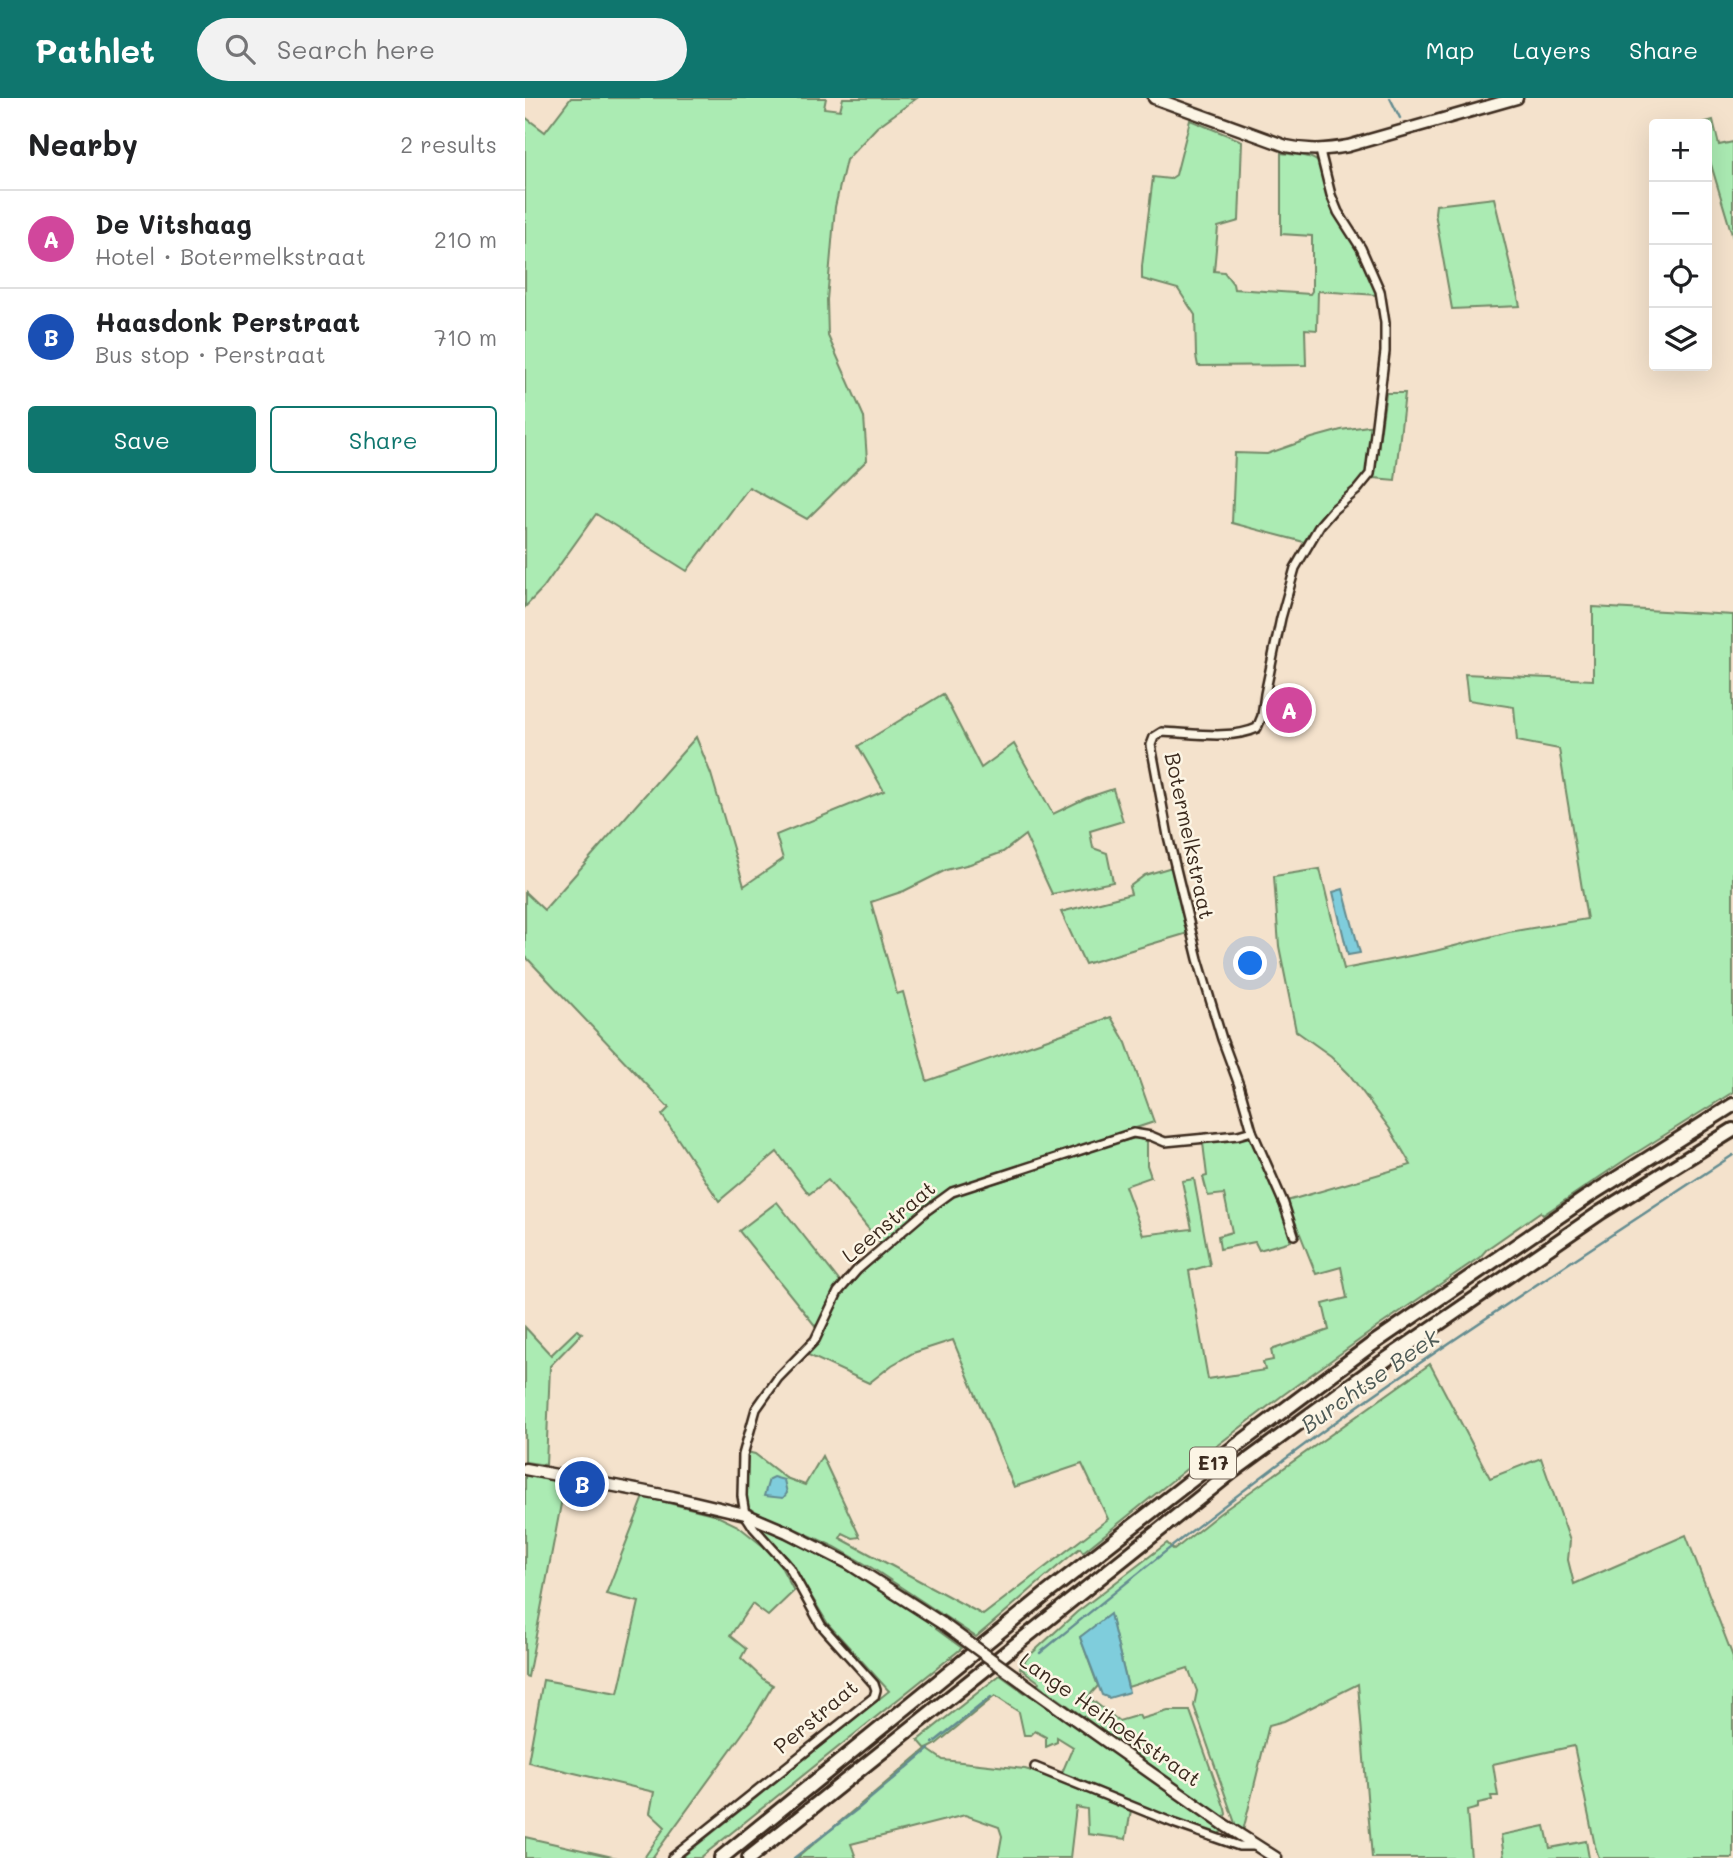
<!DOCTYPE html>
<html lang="en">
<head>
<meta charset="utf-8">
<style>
	body { margin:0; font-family:Mali,sans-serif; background:#f2f2f2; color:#202124 }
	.controls { position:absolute; right:21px; top:21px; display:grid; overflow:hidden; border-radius:7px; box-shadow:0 7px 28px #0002 }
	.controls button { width:63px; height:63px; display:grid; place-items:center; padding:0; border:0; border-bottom:2px solid #e0e0e0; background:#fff; color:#202124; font:35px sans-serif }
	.you { position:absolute; left:726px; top:866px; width:24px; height:24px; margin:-18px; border:5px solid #fff; border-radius:50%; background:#1a73e8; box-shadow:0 0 0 10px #1a73e833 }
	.badge { display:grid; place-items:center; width:46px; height:46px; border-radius:50%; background:#0f766e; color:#fff; font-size:23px; font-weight:700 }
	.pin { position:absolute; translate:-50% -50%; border:4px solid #fff; box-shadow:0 2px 7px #0006 }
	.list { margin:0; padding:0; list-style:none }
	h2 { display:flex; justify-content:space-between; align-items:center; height:91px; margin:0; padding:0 28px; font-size:30px }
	h2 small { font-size:23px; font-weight:400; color:#757577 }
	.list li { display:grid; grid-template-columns:46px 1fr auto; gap:21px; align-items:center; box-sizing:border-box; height:98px; padding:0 28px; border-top:2px solid #e0e0e0 }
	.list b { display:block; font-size:26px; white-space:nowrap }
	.list p { margin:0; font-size:23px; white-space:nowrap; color:#757577 }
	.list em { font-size:23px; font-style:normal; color:#757577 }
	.actions { display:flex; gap:14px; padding:21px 28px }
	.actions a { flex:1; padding:16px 0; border:2px solid #0f766e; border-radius:7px; text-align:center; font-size:24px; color:#0f766e }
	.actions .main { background:#0f766e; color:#fff }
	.icon { flex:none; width:38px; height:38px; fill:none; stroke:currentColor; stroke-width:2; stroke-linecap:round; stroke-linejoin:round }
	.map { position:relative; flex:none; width:1208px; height:1760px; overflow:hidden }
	header { display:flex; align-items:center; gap:42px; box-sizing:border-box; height:98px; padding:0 35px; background:#0f766e; color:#fff }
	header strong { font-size:33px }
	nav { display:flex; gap:38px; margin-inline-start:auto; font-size:24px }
	.search { width:490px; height:63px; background:#f2f2f2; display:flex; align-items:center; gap:18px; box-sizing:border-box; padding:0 24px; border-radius:38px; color:#757577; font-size:26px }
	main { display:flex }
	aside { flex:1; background:#fff }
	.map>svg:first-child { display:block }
	.green { fill:#abebb3; stroke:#738a68; stroke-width:2 }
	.water { fill:#7fcddc; stroke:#648c90; stroke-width:2 }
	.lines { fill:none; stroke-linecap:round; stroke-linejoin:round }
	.stream { stroke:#648c90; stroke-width:2.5 }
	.street-casing { stroke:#3b2a1e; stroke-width:12 }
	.secondary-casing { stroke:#3b2a1e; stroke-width:15 }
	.highway-casing { stroke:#3b2a1e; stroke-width:18 }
	.street { stroke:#fcf5e5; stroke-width:7 }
	.secondary { stroke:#fcf5e5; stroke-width:10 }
	.highway { stroke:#fcf5e5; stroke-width:12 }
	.secondary-bridge-casing { stroke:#3b2a1e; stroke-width:15; stroke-linecap:butt }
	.secondary-bridge { stroke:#fcf5e5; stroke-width:10 }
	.labels { text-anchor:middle; stroke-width:5; stroke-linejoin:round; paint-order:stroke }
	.shield { fill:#fcf5e5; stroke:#75675a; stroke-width:2 }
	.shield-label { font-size:19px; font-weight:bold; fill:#3b2a1e }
	.street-label { font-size:21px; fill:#3b2a1e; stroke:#fcf5e5 }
	.water-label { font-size:23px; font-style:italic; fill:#4f5b57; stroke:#fcf5e5 }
</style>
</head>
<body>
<header>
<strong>Pathlet</strong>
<div class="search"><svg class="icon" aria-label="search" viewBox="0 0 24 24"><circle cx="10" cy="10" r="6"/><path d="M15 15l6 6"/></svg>Search here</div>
<nav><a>Map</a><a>Layers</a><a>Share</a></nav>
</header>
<main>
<aside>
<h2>Nearby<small>2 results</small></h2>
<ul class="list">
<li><span class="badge" style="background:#d1479c">A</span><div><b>De Vitshaag</b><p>Hotel · Botermelkstraat</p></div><em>210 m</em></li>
<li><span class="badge" style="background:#1a4fb4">B</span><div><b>Haasdonk Perstraat</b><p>Bus stop · Perstraat</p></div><em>710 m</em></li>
</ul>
<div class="actions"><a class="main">Save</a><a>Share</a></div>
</aside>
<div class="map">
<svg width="1208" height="1760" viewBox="0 0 1208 1760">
	<rect width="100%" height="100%" fill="#f4e2cc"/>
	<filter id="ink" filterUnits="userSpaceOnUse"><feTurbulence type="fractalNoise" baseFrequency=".0143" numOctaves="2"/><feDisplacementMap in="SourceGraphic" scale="14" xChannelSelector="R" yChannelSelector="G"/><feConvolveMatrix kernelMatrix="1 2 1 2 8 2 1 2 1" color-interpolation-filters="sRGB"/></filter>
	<g filter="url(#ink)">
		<!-- green -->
		<g class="green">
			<path d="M46,0H301L299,10L315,12L318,0H392L352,29L321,62L310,109L302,202L303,238L339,319L342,362L282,421L224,389L162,473L71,416L18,490L0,509V19L20,34Z"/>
			<path d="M665,22L717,43L714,123L693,129L689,173L699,174L708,186L709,191L785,196L787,193V138L756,136V55C768,57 784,56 793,64L810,113L837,157L852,197L793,193L792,232L780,231L781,267L673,268L671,258L670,217L653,191L617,181V168L628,79L645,81L651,77Z"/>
			<path d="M1188,22L1194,47L1208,44V140L1182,53V26H1174Z"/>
			<path d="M969,100L995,208L927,211L910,115L911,107Z"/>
			<path d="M861,295H880L870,382L849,380Z"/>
			<path d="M850,327L844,365L841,374L835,383L797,418L779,444L707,425L710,355L742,356L787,340L816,332Z"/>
			<path d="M1068,509L1208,517V994L1103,1060L1018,1117L1015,1114L962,1151L955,1159L851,1230L758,1297L664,1369L558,1454L555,1450C519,1479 486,1510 451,1539L347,1470L310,1449L262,1427L222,1412L219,1380L222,1354L230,1356L261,1380L280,1387L297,1358L335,1439L328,1440L318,1435L315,1440L458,1517L583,1421L557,1366L489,1389L428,1242L388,1255L367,1267L344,1285L281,1256L294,1242L316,1196L323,1187L368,1146L419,1104L436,1095L496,1077L594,1044L611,1040L622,1043V1067L626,1079L600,1088L618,1137L667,1131L657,1083L669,1081L685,1167L664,1173L683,1281L740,1272L738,1264L748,1262L746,1252L804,1232L798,1206L822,1200L816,1169L791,1176L762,1103L886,1067L865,1031L824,976L806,958L771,933L754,848L749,778L795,771L819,871L910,853L984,834L1062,821L1034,651L992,643L989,609L943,602L940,576L1068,582Z"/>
			<path d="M418,596L456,670L489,646L528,716L561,700L588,691L598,723L565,733L568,750L582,755L588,784L527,796L500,737L478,754L445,766L421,772L379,793L346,804L372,896L378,894L402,983L586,919L601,945L629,1024L425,1091L357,1147L303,1082L284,1096L252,1054L194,1103L137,1017L144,1010L0,858V794L19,812L171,639L186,676L219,788L258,761L251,737L359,693L333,648Z"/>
			<path d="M647,769L663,835L560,866L536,814L606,796L604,789L620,777Z"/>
			<path d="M724,1039L729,1043L766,1137V1143L734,1152L730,1144L695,1151L693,1138L707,1134L699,1096L683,1098L678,1079L682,1078L678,1045Z"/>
			<path d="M252,1104L315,1184L301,1209L292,1230L214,1133Z"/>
			<path d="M0,1229L26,1257L52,1232L57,1235L25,1268L21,1367L0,1364Z"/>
			<path d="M905,1266L965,1380L1016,1360L1045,1443L1043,1462L1049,1486L1161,1437L1208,1559V1760H1074L1070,1748L1049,1648L968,1666L973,1698H966L967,1702L953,1705V1710L942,1713L946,1760H847L833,1586L759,1623L744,1627L718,1733L711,1728L669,1608L672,1593L663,1570L603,1589L585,1517L555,1539L573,1588L563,1599L594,1623L614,1617L616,1621L643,1613H665L700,1711L701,1716L699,1719L689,1713L513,1586L514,1584L495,1570L504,1558L552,1514L642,1445L649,1452L694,1416Z"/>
			<path d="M0,1377L40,1385L3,1579L0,1578Z"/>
			<path d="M119,1399L188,1416L213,1428L238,1448L253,1463L269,1493L243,1518L227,1506L205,1538L221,1551L216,1560L238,1581L248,1587L228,1621L127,1760H119L140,1729L125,1715L129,1694L3,1664L18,1582L93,1595L114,1504L81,1496Z"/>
			<path d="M236,1429L305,1460L333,1476L412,1529L411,1531L437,1550L175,1760H156L364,1593L303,1526L264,1461L236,1433Z"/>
			<path d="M475,1577L500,1595L502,1593L695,1731L697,1733L693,1737L682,1735L536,1677L548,1649L532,1639V1644L521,1649V1639L510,1633L506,1637H499L494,1614L470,1598L410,1647L402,1651L418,1662L500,1671L523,1678L606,1712L601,1741L563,1736L562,1711L551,1709L545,1760H473L477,1738L474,1729L440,1717L326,1746L331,1760H272L401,1651L393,1642Z"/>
			<path d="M1020,1728L1025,1750L1061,1743L1064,1760H979L976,1737Z"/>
			<path d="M0,1739L92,1760H0Z"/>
		</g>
		<!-- water -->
		<g class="water">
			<path d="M818,791L835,855L823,857L808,794Z"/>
			<path d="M248,1379L259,1382L262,1395L258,1400L239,1398L244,1381Z"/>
			<path d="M585,1516L604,1594L584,1600L577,1597L555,1539Z"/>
		</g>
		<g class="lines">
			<!-- stream -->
			<g class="stream">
				<path d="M865,0L875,20"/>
				<path d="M515,1555C619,1470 723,1386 833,1308C956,1221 1083,1140 1208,1057"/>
				<path d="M408,1645L466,1599"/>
				<path d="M269,1760L334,1710L404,1651"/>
			</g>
			<!-- street casing -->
			<g class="street-casing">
				<g id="street">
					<path d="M769,1137L759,1106L727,1033L714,987L697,941L673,861L643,738L626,647L629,639L637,634C666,635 706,642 732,630L737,618L740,596L756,520L770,470L795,427L808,412L832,392L845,376L860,254V225L855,193L836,150L813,114L806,97L795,53"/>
					<path d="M510,1669L651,1726L714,1748H731"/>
					<path d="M147,1760L349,1599L351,1592L349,1586L296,1527L264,1469L229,1430L220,1416L217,1398L218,1357L231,1311L253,1280L290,1242L313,1194L332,1172L401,1113L427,1094L608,1035L626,1038L640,1044L713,1037L727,1033"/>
				</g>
			</g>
			<!-- secondary casing -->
			<g class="secondary-casing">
				<g id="secondary">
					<path d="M629,0L761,48C783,53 801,52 823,48L992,0"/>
					<path d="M0,1371L148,1399L220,1416L262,1434L323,1465L418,1526"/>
					<path d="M510,1593L701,1728L751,1760"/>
				</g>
			</g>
			<!-- highway casing -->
			<g class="highway-casing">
				<g id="highway">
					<path d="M196,1760L521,1496L695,1360L846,1247L1062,1099L1208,1007"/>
					<path d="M224,1760L707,1374L849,1270L1076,1114L1208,1032"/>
				</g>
			</g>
			<!-- street -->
			<use href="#street" class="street"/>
			<!-- secondary -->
			<use href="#secondary" class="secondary"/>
			<!-- highway -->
			<use href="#highway" class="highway"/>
			<!-- secondary-bridge casing -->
			<g class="secondary-bridge-casing">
				<path id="secondary-bridge" d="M418,1526L510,1593"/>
			</g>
			<!-- secondary-bridge -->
			<use href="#secondary-bridge" class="secondary-bridge"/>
		</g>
	</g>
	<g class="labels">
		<!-- shield labels -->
		<rect class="shield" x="665" y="1349.5" width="46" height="31" rx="5"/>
		<g class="shield-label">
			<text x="688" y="1372">E17</text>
		</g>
		<!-- street labels -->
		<g class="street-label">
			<text transform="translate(664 738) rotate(78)" y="7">Botermelkstraat</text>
			<text transform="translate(364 1124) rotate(-40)" y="7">Leenstraat</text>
			<text transform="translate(291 1619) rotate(-40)" y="7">Perstraat</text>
			<text transform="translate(585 1622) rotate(35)" y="7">Lange Heihoekstraat</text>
		</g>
		<!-- water labels -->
		<g class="water-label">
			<text transform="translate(845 1283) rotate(-35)" y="8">Burchtse Beek</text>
		</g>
	</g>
</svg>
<div class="controls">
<button>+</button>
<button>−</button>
<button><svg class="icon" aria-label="locate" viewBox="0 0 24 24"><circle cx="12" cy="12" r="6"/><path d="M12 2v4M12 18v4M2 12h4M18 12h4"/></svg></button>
<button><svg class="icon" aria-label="layers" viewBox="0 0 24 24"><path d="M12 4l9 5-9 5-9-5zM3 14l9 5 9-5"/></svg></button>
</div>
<div class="you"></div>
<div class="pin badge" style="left:764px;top:612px;background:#d1479c">A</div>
<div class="pin badge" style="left:57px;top:1386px;background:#1a4fb4">B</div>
</div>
</main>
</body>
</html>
